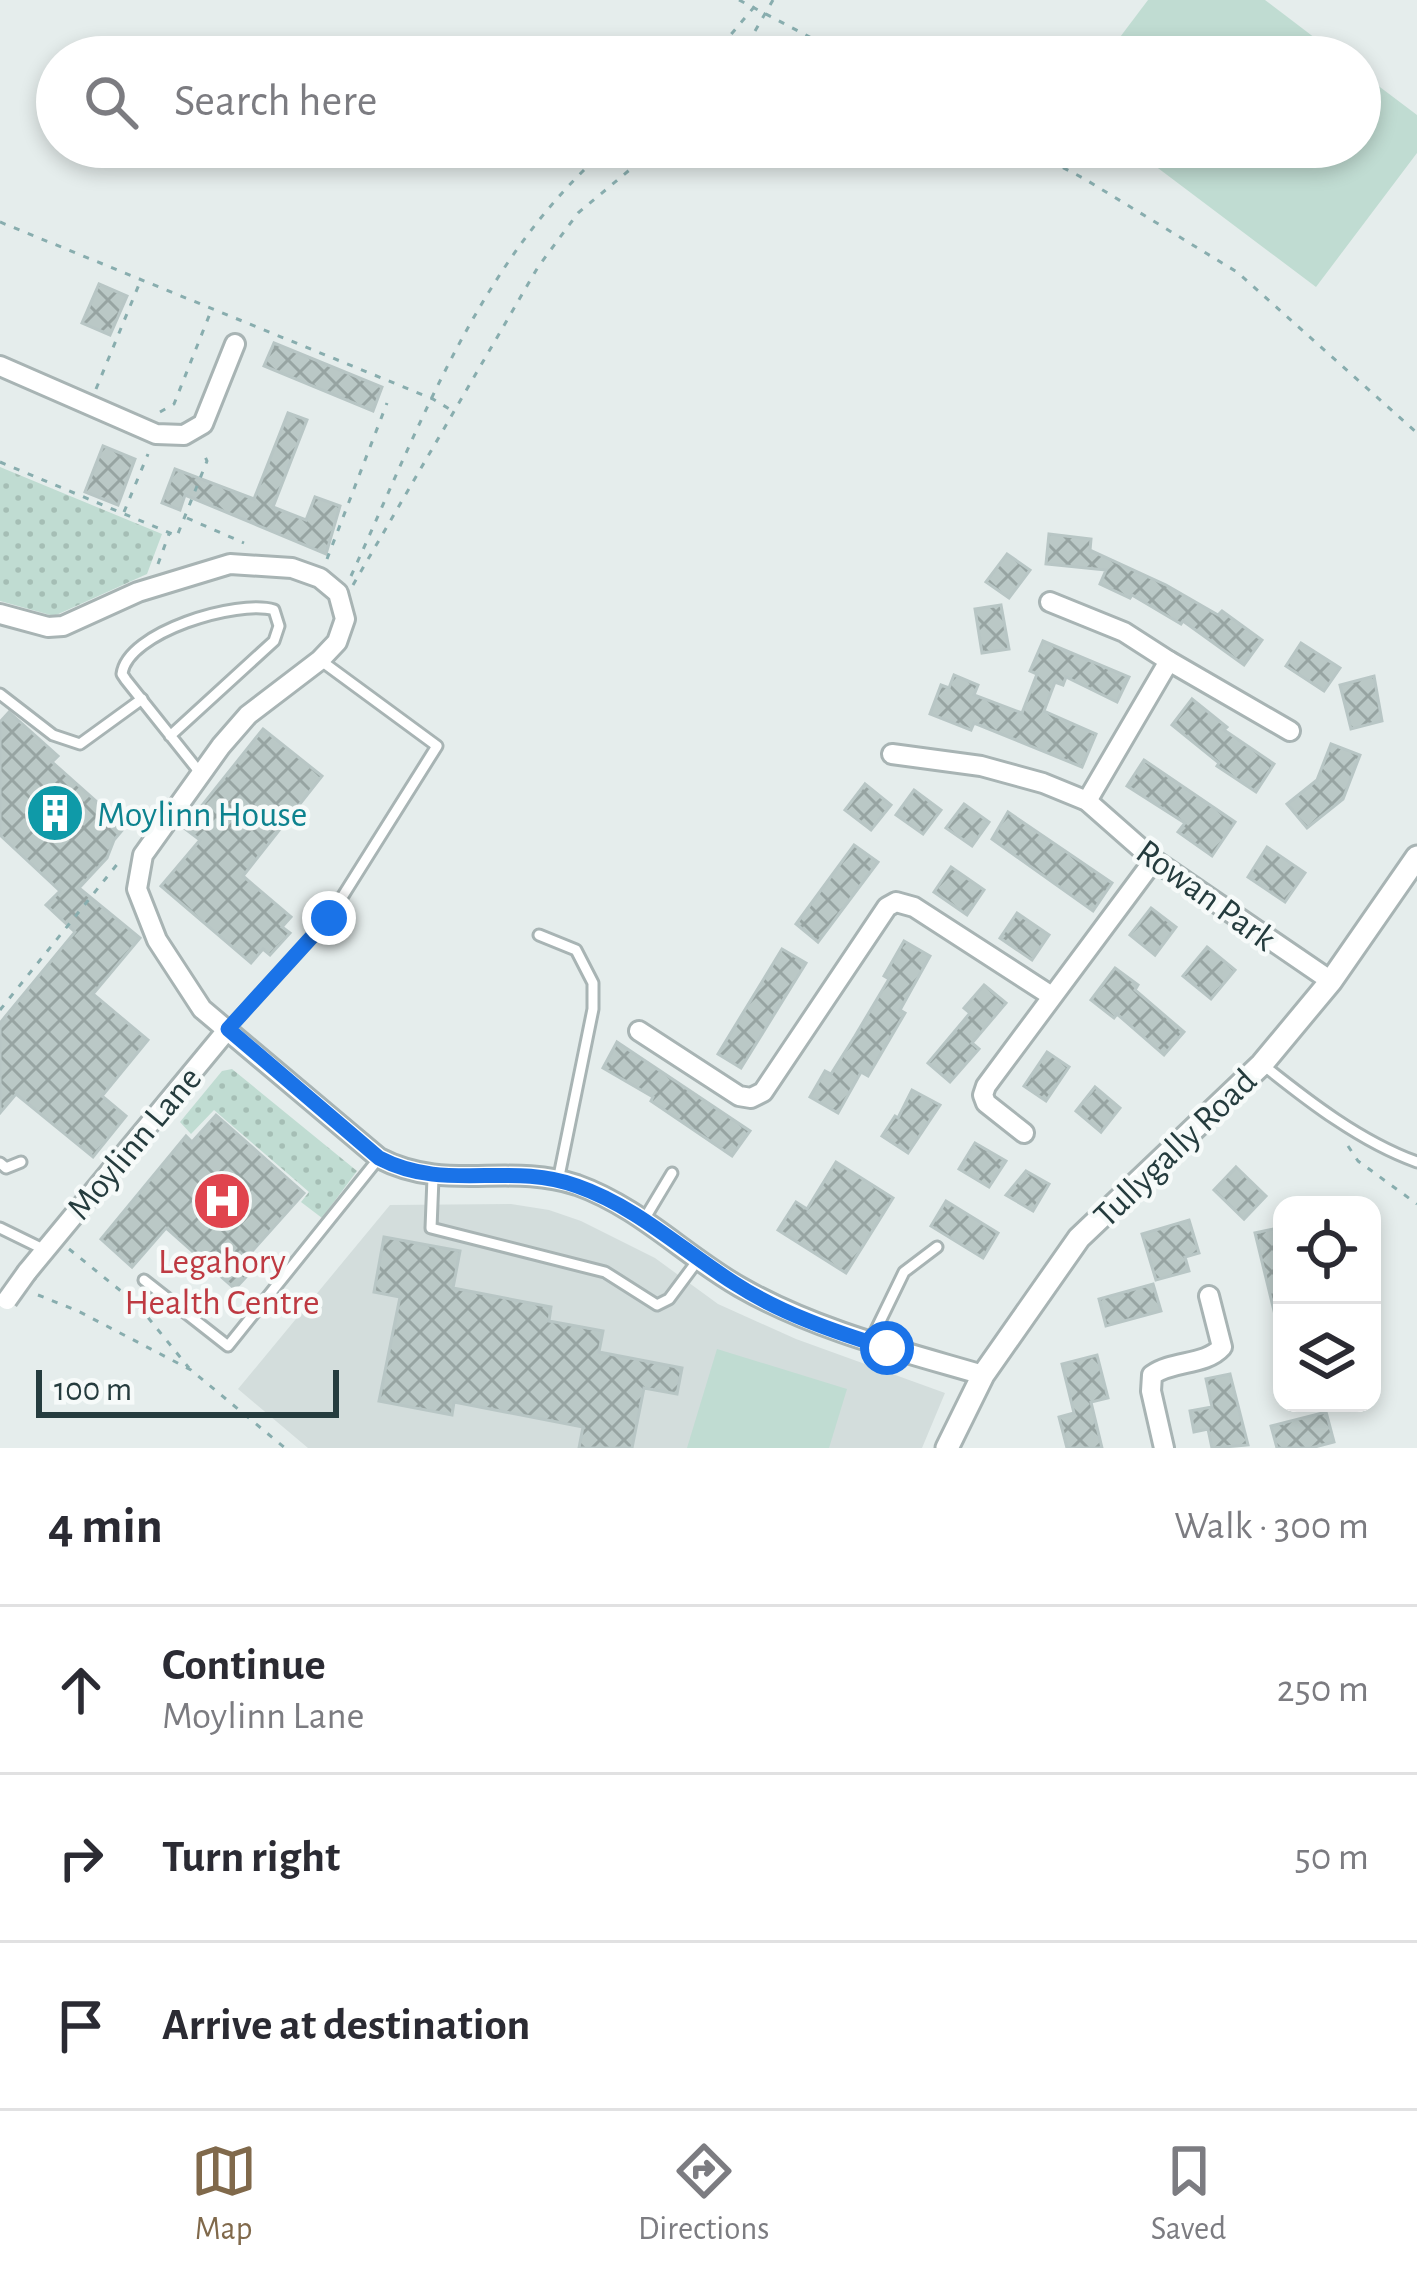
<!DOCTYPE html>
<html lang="en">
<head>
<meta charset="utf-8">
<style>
	body { margin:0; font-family:"Alegreya Sans",sans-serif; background:#f2f2f3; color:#2b2b33 }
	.controls { position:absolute; right:36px; bottom:36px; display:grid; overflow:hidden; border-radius:24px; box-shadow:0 6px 18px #0003 }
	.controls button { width:108px; height:108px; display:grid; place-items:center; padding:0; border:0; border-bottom:3px solid #e1e1e2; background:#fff; color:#2b2b33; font:60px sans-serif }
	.scale { position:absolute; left:36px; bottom:30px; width:303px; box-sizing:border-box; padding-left:12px; border:6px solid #253c3e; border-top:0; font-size:33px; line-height:42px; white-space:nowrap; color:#253c3e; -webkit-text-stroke:9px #f6faf9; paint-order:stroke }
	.stop { position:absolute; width:36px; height:36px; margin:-27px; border:9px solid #1a73e8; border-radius:50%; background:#fff }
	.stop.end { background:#1a73e8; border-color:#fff; box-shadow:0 3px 12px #0008 }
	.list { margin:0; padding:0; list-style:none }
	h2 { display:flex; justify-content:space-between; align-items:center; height:156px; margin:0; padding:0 48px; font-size:51px }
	h2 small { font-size:39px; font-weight:400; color:#7c7c81 }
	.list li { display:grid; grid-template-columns:78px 1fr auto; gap:36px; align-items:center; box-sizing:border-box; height:168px; padding:0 48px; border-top:3px solid #e1e1e2 }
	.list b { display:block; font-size:45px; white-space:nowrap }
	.list p { margin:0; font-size:39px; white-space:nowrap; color:#7c7c81 }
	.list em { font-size:39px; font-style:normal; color:#7c7c81 }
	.icon { flex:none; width:66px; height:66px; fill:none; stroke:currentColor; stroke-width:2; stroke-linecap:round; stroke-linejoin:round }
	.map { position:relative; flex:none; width:1417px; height:1448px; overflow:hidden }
	.search { position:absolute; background:#fff; box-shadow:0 6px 18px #0003; left:36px; right:36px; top:36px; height:132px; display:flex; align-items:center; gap:30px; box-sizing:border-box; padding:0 42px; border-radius:66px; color:#7c7c81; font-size:45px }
	.sheet { height:660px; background:#fff }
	nav { display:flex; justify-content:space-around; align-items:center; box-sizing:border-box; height:168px; border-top:3px solid #e1e1e2; background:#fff; font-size:33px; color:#7c7c81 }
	nav a { display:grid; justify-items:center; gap:6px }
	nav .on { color:#80694b }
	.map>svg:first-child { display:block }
	.built { fill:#d3dddc }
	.green { fill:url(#green-dots) }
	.pitch { fill:#c0dcd2 }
	.building { fill:url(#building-cross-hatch); stroke:#b8c6c5; stroke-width:3 }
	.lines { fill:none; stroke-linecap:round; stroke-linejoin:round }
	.service-casing { stroke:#a8b4b4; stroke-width:15 }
	.minor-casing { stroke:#a8b4b4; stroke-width:24 }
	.tertiary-casing { stroke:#a8b4b4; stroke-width:27 }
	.path { stroke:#88adae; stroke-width:3; stroke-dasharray:6 9; stroke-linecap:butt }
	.service { stroke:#fff; stroke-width:9 }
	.minor { stroke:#fff; stroke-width:18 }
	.tertiary { stroke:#fff; stroke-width:21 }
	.minor-bridge-casing { stroke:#a8b4b4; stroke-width:24; stroke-linecap:butt }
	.minor-bridge { stroke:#fff; stroke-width:18 }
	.route { stroke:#1a73e8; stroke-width:15 }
	.labels { text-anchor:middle; stroke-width:9; stroke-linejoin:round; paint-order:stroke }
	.culture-label { font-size:36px; fill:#0d838f; stroke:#f6faf9; text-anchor:start }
	.street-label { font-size:36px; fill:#253c3e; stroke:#f6faf9 }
	.health-label { font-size:36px; fill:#be3a42; stroke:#f6faf9 }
</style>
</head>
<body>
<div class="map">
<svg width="1417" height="1448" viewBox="0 0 1417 1448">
	<defs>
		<pattern id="green-dots" width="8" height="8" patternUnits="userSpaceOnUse" patternTransform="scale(3)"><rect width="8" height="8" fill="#c0dcd2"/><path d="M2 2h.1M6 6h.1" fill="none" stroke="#a5beb5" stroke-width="1.8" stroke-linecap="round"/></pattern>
		<pattern id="building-cross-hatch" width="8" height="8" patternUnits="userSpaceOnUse" patternTransform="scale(3)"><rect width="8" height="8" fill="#bac8c6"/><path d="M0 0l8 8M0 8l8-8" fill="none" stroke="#97a4a2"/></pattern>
	</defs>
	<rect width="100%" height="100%" fill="#e5edec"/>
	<!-- built -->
	<path class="built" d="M511,1204L549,1210L581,1221L655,1258L718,1304L796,1339L945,1393L922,1448H308L238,1389L390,1205Z"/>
	<!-- green -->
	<g class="green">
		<path d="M0,467L162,534L147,574L54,616L0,601Z"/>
		<path d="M232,1069L357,1171L322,1218L301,1202L309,1192L214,1110L191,1134L180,1122L222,1071Z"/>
	</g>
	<!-- pitch -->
	<g class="pitch">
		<path d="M1148,0H1265L1340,57H1105Z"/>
		<path d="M1360,72L1417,115V153L1316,287L1130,147H1360Z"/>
		<path d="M717,1349L847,1389L829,1448H687Z"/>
	</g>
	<!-- building -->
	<g class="building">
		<path d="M99,284L127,296L110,335L82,323Z"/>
		<path d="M274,343L382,387L373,411L264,366Z"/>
		<path d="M288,413L307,420L273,507L306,520L315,497L340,506L326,554L185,495L180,510L162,503L175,469L254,499Z"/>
		<path d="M103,446L135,459L118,505L85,492Z"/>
		<path d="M1049,534L1091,539L1090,550L1166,585L1218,615L1222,611L1262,640L1244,665L1183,621L1181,624L1132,595L1130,598L1100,584L1106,570L1046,564Z"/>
		<path d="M1007,554L1030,570L1009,598L986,582Z"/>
		<path d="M1001,605L1009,649L982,653L975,609Z"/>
		<path d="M1043,641L1129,677L1117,702L1066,677L1063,685L1055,682L1044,711L1096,734L1082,767L974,723L971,730L930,714L941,685L949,688L954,675L978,685L974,695L1022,713L1037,674L1030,671Z"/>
		<path d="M1301,643L1340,668L1324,691L1286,666Z"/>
		<path d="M1374,676L1382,721L1351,729L1340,685Z"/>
		<path d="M1192,699L1227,727L1224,730L1274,764L1256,792L1217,766L1219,763L1172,725Z"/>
		<path d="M9,712L58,756L52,762L125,827L114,840L107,858L79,888L140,938L93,994L148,1040L102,1096L126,1116L93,1157L16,1094L0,1113V1023L75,932L46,905L60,891L0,835V722Z"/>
		<path d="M263,729L322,776L243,876L291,917L282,927L290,933L270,955L263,949L251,963L161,886L200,840L184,828Z"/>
		<path d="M1331,744L1360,755L1343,799L1307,828L1287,804L1317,780Z"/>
		<path d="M1144,760L1235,822L1212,856L1178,832L1185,823L1127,786Z"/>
		<path d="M865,784L891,805L871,830L845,810Z"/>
		<path d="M914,790L941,810L923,834L896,815Z"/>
		<path d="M964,804L989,822L972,846L946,828Z"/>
		<path d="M1008,812L1112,883L1093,911L992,839Z"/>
		<path d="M854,845L878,862L818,942L796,924Z"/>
		<path d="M1267,847L1305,873L1285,902L1248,877Z"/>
		<path d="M951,867L984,890L967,915L934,892Z"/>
		<path d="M1151,908L1176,927L1155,955L1130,935Z"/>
		<path d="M1017,913L1049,935L1032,960L1000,938Z"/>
		<path d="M904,941L930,956L900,1010L905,1013L868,1076L861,1072L838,1113L810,1097L825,1071L831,1074L855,1036L889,979L884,976Z"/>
		<path d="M1207,947L1235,970L1211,999L1183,976Z"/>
		<path d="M782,949L806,963L741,1068L718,1054Z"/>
		<path d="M1115,968L1138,985L1135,990L1184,1032L1164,1055L1117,1014L1114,1018L1091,1000Z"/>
		<path d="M984,985L1006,1003L972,1043L979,1049L950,1082L928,1063L970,1013L964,1008Z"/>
		<path d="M617,1042L750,1131L732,1156L651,1101L653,1097L603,1068Z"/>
		<path d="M1047,1052L1069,1067L1046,1101L1024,1086Z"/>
		<path d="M1095,1087L1120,1108L1101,1132L1076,1111Z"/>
		<path d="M912,1090L940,1105L908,1153L882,1136L895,1116L898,1118Z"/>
		<path d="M216,1115L304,1193L246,1258L256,1266L235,1289L166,1228L132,1267L101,1239L186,1136L192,1142Z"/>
		<path d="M975,1143L1006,1161L989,1187L959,1169Z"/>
		<path d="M836,1162L893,1198L846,1273L778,1230L796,1202L807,1209Z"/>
		<path d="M1236,1167L1266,1196L1244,1219L1214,1190Z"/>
		<path d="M1026,1171L1049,1184L1033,1211L1006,1195Z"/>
		<path d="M946,1201L998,1233L983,1258L931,1226Z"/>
		<path d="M1189,1220L1199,1253L1185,1257L1189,1271L1156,1280L1142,1234Z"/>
		<path d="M1282,1227V1318L1276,1319L1255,1233Z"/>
		<path d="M384,1237L460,1251L453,1288L551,1307L549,1321L603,1331L599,1352L682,1368L677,1394L644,1388L632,1448H579L583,1427L454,1402L452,1415L379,1401L400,1297L374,1292Z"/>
		<path d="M1153,1284L1161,1311L1106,1326L1099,1299Z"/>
		<path d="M1097,1355L1108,1398L1091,1402L1102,1448H1067L1059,1417L1074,1413L1062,1364Z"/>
		<path d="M1230,1374L1248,1445L1212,1448L1208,1429L1194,1432L1190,1411L1212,1407L1206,1379Z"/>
		<path d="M1326,1412L1334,1442L1311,1448H1277L1271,1426Z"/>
	</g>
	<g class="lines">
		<!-- service casing -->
		<g class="service-casing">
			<g id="service">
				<path d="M0,694L53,735L80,744L142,699"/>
				<path d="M170,736L274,641L279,626L274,610C238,599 127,632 122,674L126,680L201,774"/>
				<path d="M539,935L576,950L593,983V1009L558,1181"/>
				<path d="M228,1029L329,918L437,746L320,660"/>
				<path d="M1262,1064C1308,1101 1361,1142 1417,1162"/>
				<path d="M0,1163L6,1168L21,1162"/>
				<path d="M433,1178L431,1228L605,1272L657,1305L669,1299L698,1260"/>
				<path d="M645,1218L672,1173"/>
				<path d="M0,1228L43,1249"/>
				<path d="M144,1280L228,1346L379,1158"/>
				<path d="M870,1342L904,1272L937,1247"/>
			</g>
		</g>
		<!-- minor casing -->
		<g class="minor-casing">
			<g id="minor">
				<path d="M0,366L156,434L184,435L203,424L235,344"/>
				<path d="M1050,602L1124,632L1169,661"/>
				<path d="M0,614L48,627L63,626L138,592L230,564L292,568L320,578L338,593L345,619L337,642L320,660L248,715L221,746L143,855L137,889L157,940L202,1009L379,1158C446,1193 507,1162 577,1185C639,1207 684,1255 740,1287C815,1330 901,1351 983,1375"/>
				<path d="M892,754L981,766L1043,783L1087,801L1154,860L1331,981"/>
				<path d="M1087,801L1169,661L1290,731"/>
				<path d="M639,1031L739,1096L751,1098L763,1092L887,907L896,902L914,907L1050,995"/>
				<path d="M1024,1133L986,1103L983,1095L986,1086L1154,860"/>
				<path d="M27,1272L228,1029"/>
				<path d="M1164,1448L1151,1391L1152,1375C1173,1360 1205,1366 1222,1347L1209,1296"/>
			</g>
		</g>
		<!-- tertiary casing -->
		<g class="tertiary-casing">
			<path id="tertiary" d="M947,1448L983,1375L1079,1238L1262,1064L1331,981L1417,857"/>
		</g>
		<!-- path -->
		<g class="path">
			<path d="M739,0L848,57"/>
			<path d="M712,57L760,0"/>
			<path d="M740,57L773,0"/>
			<path d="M1023,147L1083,178L1237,272L1417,433"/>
			<path d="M0,222L433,399L456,413"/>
			<path d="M96,389L140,282"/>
			<path d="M160,412L174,404L211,311"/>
			<path d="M0,462L177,536L207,461L202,450"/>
			<path d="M124,512L148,454"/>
			<path d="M187,518L244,543"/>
			<path d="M327,559L387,403"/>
			<path d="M158,564L169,534"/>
			<path d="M351,576C420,426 480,258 609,147"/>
			<path d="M353,585L538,267L578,213L657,147"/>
			<path d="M0,1010L119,862"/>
			<path d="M1348,1146L1358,1161L1417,1204"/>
			<path d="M69,1249L137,1304L189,1368"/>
			<path d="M38,1295L78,1311L191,1370L285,1448"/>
		</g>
		<!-- service -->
		<use href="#service" class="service"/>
		<!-- minor -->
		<use href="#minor" class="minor"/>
		<!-- tertiary -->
		<use href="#tertiary" class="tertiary"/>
		<!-- minor-bridge casing -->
		<g class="minor-bridge-casing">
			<path id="minor-bridge" d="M7,1300L27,1272"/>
		</g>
		<!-- minor-bridge -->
		<use href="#minor-bridge" class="minor-bridge"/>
	</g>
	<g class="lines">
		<!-- route -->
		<path class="route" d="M329,918L228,1029L379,1158C446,1193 508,1161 577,1186C637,1207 682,1250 734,1283C780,1313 835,1332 887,1348"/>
	</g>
	<!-- icons -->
	<defs>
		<g id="building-disc" transform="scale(3)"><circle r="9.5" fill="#0f9aa8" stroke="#f6faf9"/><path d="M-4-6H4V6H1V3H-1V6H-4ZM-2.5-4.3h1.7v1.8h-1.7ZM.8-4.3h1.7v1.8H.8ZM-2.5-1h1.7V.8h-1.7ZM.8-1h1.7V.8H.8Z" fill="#fff"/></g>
		<g id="hospital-disc" transform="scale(3)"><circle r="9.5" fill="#e0444e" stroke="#f6faf9"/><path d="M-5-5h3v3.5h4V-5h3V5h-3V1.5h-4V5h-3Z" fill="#fff"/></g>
	</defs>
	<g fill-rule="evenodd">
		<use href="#building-disc" x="55" y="813"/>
		<use href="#hospital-disc" x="222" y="1201"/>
	</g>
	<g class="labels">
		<!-- culture labels -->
		<g class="culture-label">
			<text x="97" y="826">Moylinn House</text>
		</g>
		<!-- street labels -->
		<g class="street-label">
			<text transform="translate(1207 894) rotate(36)" y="13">Rowan Park</text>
			<text transform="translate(133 1142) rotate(-50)" y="13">Moylinn Lane</text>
			<text transform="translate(1174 1147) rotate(-44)" y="13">Tullygally Road</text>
		</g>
		<!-- health labels -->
		<g class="health-label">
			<text x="222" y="1273">Legahory<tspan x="222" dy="41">Health Centre</tspan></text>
		</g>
	</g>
</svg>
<div class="controls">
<button><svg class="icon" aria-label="locate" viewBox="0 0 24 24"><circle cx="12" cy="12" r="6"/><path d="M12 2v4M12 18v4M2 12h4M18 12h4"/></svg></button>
<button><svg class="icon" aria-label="layers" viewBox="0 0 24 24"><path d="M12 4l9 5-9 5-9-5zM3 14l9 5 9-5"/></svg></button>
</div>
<div class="scale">100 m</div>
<div class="stop" style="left:887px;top:1348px"></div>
<div class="stop end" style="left:329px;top:918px"></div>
<div class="search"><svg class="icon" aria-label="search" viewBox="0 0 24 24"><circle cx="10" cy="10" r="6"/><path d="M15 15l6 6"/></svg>Search here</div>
</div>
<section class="sheet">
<h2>4 min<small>Walk · 300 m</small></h2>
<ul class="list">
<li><svg class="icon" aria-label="ahead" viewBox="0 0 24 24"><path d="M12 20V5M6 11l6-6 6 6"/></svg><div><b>Continue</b><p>Moylinn Lane</p></div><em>250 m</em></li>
<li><svg class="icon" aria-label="right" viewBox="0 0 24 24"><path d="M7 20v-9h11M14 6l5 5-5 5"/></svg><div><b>Turn right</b></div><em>50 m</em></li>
<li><svg class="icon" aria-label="arrive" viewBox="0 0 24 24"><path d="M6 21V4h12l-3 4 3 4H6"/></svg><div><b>Arrive at destination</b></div></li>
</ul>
</section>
<nav>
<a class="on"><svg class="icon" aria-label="map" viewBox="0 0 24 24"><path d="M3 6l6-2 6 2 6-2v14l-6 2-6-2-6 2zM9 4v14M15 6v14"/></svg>Map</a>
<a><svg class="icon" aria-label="directions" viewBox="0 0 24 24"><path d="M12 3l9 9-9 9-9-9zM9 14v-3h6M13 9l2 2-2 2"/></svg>Directions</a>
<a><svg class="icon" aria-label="saved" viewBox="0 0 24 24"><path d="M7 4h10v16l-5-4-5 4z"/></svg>Saved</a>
</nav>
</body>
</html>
